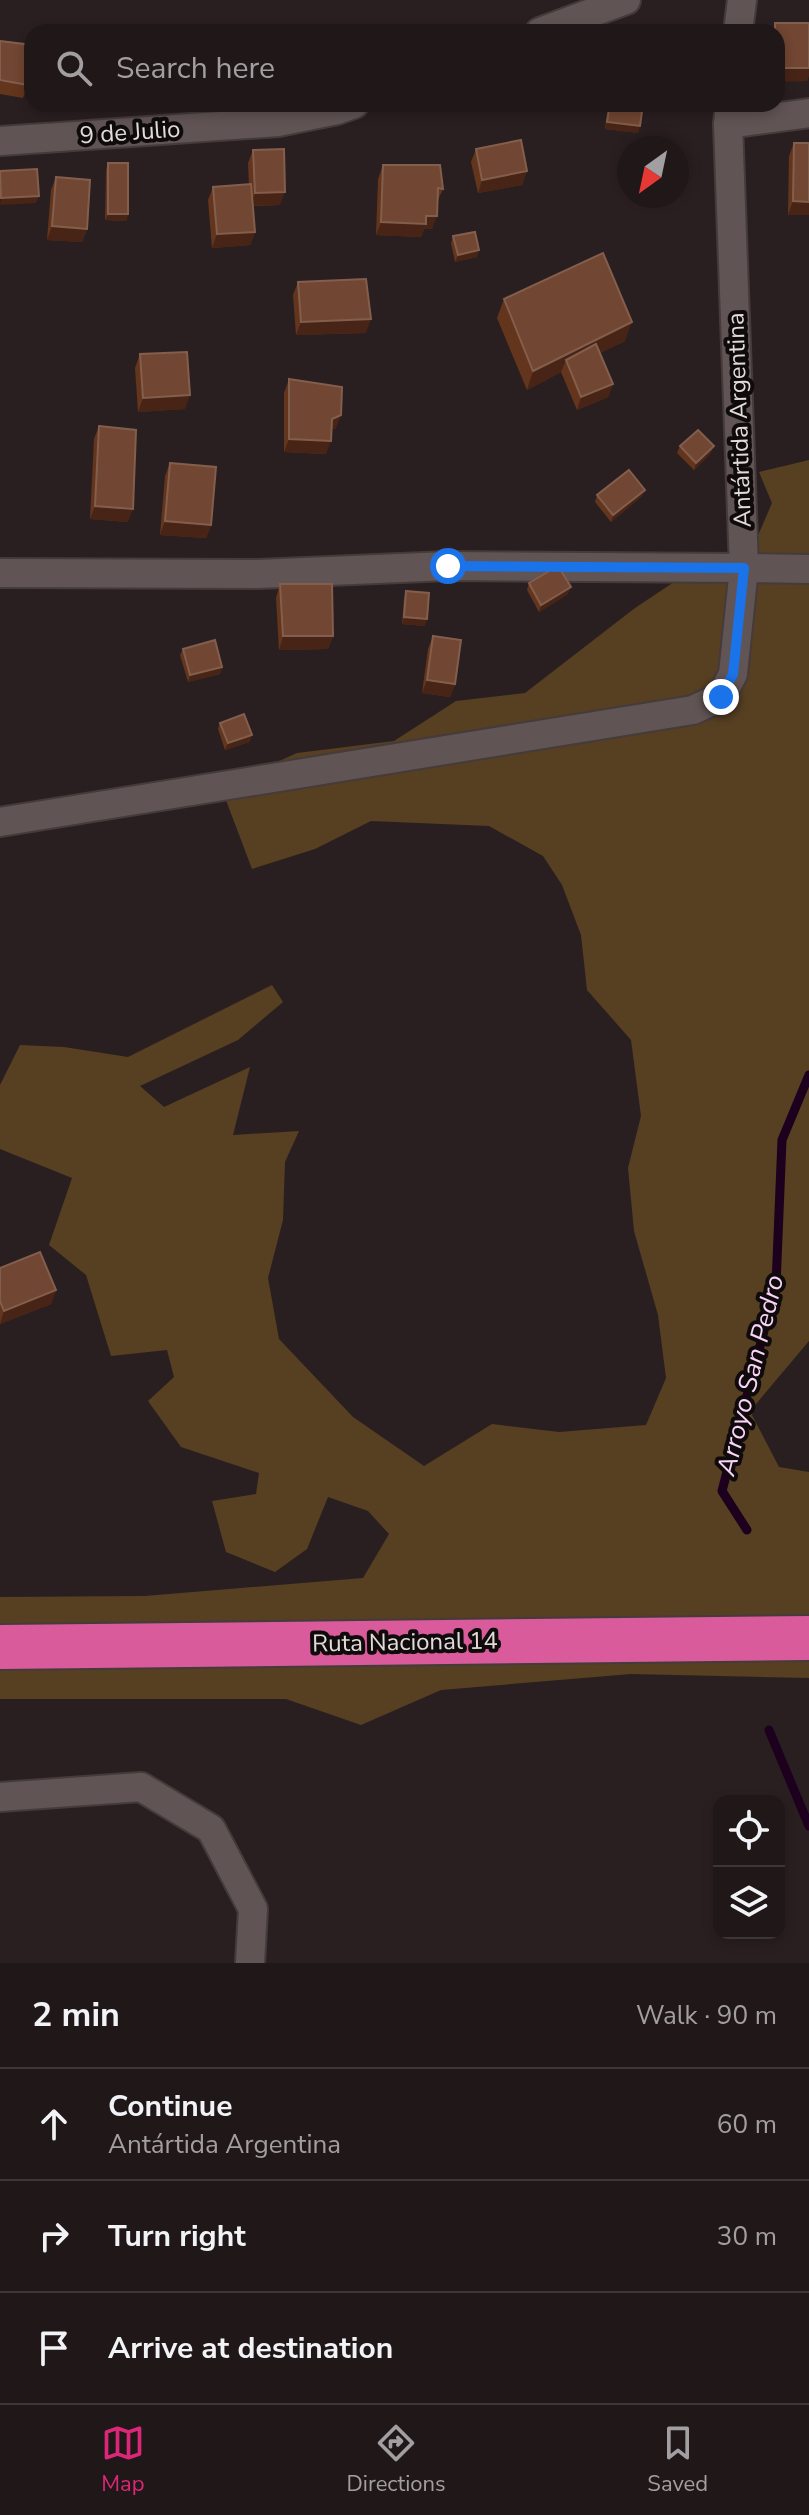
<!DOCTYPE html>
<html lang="en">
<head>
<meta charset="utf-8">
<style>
	body { margin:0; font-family:"Nunito Sans",sans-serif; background:#2d2425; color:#f1f3f6 }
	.controls { position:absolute; right:24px; bottom:24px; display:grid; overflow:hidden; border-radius:16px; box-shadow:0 4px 12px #0003 }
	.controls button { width:72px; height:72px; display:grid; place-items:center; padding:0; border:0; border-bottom:2px solid #3d3637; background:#201718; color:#f1f3f6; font:40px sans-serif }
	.compass { position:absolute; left:617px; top:136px; width:72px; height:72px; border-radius:50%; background:#201718; box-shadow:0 4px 12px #0003; rotate:213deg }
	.stop { position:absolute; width:24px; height:24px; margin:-18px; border:6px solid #1a73e8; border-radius:50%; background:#fff }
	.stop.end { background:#1a73e8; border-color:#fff; box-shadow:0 2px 8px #0008 }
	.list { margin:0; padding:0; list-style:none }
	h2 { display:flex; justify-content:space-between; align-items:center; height:104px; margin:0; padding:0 32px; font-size:34px }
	h2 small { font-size:26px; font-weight:400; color:#a29fa2 }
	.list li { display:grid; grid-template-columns:52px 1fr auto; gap:24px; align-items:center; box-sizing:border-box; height:112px; padding:0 32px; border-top:2px solid #3d3637 }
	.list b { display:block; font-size:30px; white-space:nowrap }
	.list p { margin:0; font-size:26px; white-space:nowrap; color:#a29fa2 }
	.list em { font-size:26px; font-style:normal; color:#a29fa2 }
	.icon { flex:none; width:44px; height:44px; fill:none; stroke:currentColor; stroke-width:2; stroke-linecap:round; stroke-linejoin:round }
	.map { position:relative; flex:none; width:809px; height:1963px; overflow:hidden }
	.search { position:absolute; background:#201718; box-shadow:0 4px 12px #0003; left:24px; right:24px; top:24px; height:88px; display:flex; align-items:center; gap:20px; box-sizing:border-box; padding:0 28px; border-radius:24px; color:#a29fa2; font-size:30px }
	.sheet { height:440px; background:#201718 }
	nav { display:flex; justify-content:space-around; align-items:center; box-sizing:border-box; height:112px; border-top:2px solid #3d3637; background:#201718; font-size:22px; color:#a29fa2 }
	nav a { display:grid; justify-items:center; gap:4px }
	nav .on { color:#db2777 }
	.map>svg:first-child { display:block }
	.green { fill:#573f22 }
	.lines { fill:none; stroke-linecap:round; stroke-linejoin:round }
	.stream { stroke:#1c001e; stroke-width:9 }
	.street-casing { stroke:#453b3b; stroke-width:32 }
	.highway-casing { stroke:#453b3b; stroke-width:48 }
	.street { stroke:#615454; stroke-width:28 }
	.highway { stroke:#d95b9b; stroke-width:44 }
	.wall { fill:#64351d }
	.shaded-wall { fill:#472416 }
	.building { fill:#714632; stroke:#835e4c; stroke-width:2 }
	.route { stroke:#1a73e8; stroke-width:10 }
	.labels { text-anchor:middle; stroke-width:8; stroke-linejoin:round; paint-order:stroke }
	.street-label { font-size:24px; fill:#e3dbdb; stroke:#100b0b }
	.water-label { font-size:26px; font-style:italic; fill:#fad3fb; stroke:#100b0b }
</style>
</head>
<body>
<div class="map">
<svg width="809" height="1963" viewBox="0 0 809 1963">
	<rect width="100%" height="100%" fill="#2a1f20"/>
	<!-- green -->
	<path class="green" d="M809,460V1341L756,1404L752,1415L779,1467L809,1472V1678L631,1674L441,1690L361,1725L286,1699H0V1597L145,1596L363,1578L389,1534L368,1511L328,1497L307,1549L275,1572L226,1552L212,1501L256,1494L259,1473L181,1447L148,1401L174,1377L167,1350L111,1356L86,1275L49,1245L72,1178L0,1149V1085L20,1045L64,1047L128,1057L272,985L283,1002L238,1040L140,1086L164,1107L250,1067L233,1135L299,1131L285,1162L283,1220L268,1278L279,1339L353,1417L424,1466L492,1424L559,1432L646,1425L666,1378L658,1315L634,1231L628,1168L641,1116L631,1040L587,990L581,935L562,885L543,856L489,826L371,821L315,849L252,869L221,787L297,753L394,741L456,701L525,693L635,608L683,576L744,568L772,503L759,472Z"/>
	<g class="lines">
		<!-- stream -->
		<g class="stream">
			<path d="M747,1530L722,1491L776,1285L782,1140L809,1075"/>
			<path d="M769,1730L809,1826"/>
		</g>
		<!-- street casing -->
		<g class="street-casing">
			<g id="street">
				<path d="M540,32L626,0"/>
				<path d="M738,32L742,0"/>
				<path d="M728,124L809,113"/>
				<path d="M0,141L278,122L337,110L354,104"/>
				<path d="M0,573L258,574L448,566L744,568L728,124L730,104"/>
				<path d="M0,822L693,710L721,697L733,674L744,568L809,569"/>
				<path d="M0,1797L141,1787L211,1829L253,1909L250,1963"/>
			</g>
		</g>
		<!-- highway casing -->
		<g class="highway-casing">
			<path id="highway" d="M0,1647L809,1638"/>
		</g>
		<!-- street -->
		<use href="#street" class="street"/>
		<!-- highway -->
		<use href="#highway" class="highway"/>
	</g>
	<!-- wall -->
	<g class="wall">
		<path d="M0,41L28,85L23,98L0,94Z"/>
		<path d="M608,104H643L638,133L605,129Z"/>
		<path d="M794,143L809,215H788L789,156Z"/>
		<path d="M476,149L527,171L522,185L478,193L471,162Z"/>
		<path d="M253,150L280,205L253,206L255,232L250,245L212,248L208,200L213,187L249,185L248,163Z"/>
		<path d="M108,163L128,214L126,221L105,220L106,170Z"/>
		<path d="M383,165L443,189L437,202L432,229H424L421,237L376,235L378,179Z"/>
		<path d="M56,177L87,229L82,242L47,240L51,190Z"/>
		<path d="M453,236L477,257L455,262L451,243Z"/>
		<path d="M298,282L366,333L296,335L293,295Z"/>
		<path d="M504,299L625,341L600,353L613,384L608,397L577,410L561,372L527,390L497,318Z"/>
		<path d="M140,354L185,409L138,412L135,368Z"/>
		<path d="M289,379L336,428L331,430L326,454L284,452V393Z"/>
		<path d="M99,426L128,522L90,519L94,439Z"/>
		<path d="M680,446L711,453L694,470L677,453Z"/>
		<path d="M170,463L211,525L206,538L160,535L165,476Z"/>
		<path d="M597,495L642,496L611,522L595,502Z"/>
		<path d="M529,583L568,594L539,612L527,590Z"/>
		<path d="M280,584L333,636L328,649L279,650L276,598Z"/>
		<path d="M406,591L425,626L402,624L404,598Z"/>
		<path d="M433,636L455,684L450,697L422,693L428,649Z"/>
		<path d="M183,649L222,667L220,674L188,682L180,655Z"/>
		<path d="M220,723L252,735L249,742L225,750L218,729Z"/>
		<path d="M0,1268L56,1290L51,1304L0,1324Z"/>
	</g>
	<!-- shaded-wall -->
	<g class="shaded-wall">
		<path d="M777,68H809V76L807,81L777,82Z"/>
		<path d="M607,122L640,126L638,133L605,129Z"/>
		<path d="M527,171L522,185L478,193L482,180Z"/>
		<path d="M285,192L280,205L250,206L255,193Z"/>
		<path d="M39,196L36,203L0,205L1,198Z"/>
		<path d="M793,201L809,202V215H788Z"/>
		<path d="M108,214H128L126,221L105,220Z"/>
		<path d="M426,216H437L432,229H424L421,237L376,235L381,222Z"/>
		<path d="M52,226L87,229L82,242L47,240Z"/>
		<path d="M255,232L250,245L212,248L217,234Z"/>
		<path d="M479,250L477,257L455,262L458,255Z"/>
		<path d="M371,319L366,333L296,335L301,322Z"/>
		<path d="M632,322L625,341L570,368L566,360L561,372L527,390L533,371Z"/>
		<path d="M613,384L608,397L577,410L581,397Z"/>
		<path d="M190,395L185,409L138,412L143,398Z"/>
		<path d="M341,415L336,428L327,432L332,419Z"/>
		<path d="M289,439L331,441L326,454L284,452Z"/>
		<path d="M714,446L711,453L694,470L696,463Z"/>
		<path d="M645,490L642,496L611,522L613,515Z"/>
		<path d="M95,506L133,509L128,522L90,519Z"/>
		<path d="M165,521L211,525L206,538L160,535Z"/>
		<path d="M571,587L568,594L539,612L541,605Z"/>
		<path d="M404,617L427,619L425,626L402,624Z"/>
		<path d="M283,636H333L328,649L279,650Z"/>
		<path d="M222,667L220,674L188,682L190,675Z"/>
		<path d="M427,680L455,684L450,697L422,693Z"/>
		<path d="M252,735L249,742L225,750L228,743Z"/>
		<path d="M56,1290L51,1304L0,1324L4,1311Z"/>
	</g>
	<!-- building -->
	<g class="building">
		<path d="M775,23H809V68H777V32H775Z"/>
		<path d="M0,41L32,45V56L28,85L0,80Z"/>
		<path d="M610,104H643L640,126L607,122Z"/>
		<path d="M521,140L527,171L482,180L476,149Z"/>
		<path d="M794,143H809V202L793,201Z"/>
		<path d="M284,149L285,192L255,193L253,150Z"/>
		<rect x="108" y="163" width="20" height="51"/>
		<path d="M383,165H440L443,189L438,188L437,216H426V224L381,222Z"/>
		<path d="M37,169L39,196L1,198L0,171Z"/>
		<path d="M56,177L90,180L87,229L52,226Z"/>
		<path d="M251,184L255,232L217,234L213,187Z"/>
		<path d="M475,232L479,250L458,255L453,236Z"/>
		<path d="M603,253L632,322L533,371L504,299Z"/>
		<path d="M366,279L371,319L301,322L298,282Z"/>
		<path d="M596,344L613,384L581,397L566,360Z"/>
		<path d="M187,352L190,395L143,398L140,354Z"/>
		<path d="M289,379L342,387L341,415L332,419L331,441L289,439Z"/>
		<path d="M99,426L136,430L133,509L95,506Z"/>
		<path d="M698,430L714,446L696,463L680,446Z"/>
		<path d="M170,463L216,467L211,525L165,521Z"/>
		<path d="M629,470L645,490L613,515L597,495Z"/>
		<path d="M558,566L571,587L541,605L529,583Z"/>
		<path d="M280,584H332L333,636H283Z"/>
		<path d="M406,591L429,593L427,619L404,617Z"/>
		<path d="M433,636L461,640L455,684L427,680Z"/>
		<path d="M215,640L222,667L190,675L183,649Z"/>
		<path d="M244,714L252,735L228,743L220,723Z"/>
		<path d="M40,1252L56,1290L4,1311L0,1301V1268Z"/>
	</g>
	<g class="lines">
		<!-- route -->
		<path class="route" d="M448,566L744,568L733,674L721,697"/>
	</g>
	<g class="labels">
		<!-- street labels -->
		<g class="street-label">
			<text transform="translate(130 132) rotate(-4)" y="8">9 de Julio</text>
			<text transform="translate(739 420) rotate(-92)" y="8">Antártida Argentina</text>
			<text transform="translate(405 1642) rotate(-1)" y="8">Ruta Nacional 14</text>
		</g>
		<!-- water labels -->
		<g class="water-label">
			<text transform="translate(750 1375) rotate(-76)" y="9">Arroyo San Pedro</text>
		</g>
	</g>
</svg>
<div class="controls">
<button><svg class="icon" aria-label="locate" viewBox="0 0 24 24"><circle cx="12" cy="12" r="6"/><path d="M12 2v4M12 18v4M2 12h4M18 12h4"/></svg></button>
<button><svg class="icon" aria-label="layers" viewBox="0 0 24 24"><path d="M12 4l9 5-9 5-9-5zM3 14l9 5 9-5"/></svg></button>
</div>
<svg class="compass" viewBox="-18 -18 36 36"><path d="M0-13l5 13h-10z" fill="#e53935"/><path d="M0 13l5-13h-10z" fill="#a29fa2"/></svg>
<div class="stop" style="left:448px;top:566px"></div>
<div class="stop end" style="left:721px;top:697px"></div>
<div class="search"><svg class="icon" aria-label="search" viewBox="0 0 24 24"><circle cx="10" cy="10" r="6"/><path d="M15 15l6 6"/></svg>Search here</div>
</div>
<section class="sheet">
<h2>2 min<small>Walk · 90 m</small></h2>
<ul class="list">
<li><svg class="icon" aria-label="ahead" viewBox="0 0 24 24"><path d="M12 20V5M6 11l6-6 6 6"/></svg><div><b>Continue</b><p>Antártida Argentina</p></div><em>60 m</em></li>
<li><svg class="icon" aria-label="right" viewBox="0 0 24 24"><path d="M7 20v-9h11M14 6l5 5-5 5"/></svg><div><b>Turn right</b></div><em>30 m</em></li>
<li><svg class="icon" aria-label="arrive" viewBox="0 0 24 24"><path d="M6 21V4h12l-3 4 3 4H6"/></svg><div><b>Arrive at destination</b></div></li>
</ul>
</section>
<nav>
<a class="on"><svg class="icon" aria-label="map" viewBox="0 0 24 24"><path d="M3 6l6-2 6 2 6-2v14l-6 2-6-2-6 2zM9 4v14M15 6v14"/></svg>Map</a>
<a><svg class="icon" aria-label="directions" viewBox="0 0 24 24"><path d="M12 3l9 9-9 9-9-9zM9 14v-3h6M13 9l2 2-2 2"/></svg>Directions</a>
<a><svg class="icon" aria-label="saved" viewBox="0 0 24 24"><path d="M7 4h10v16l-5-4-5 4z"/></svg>Saved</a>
</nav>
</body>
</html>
